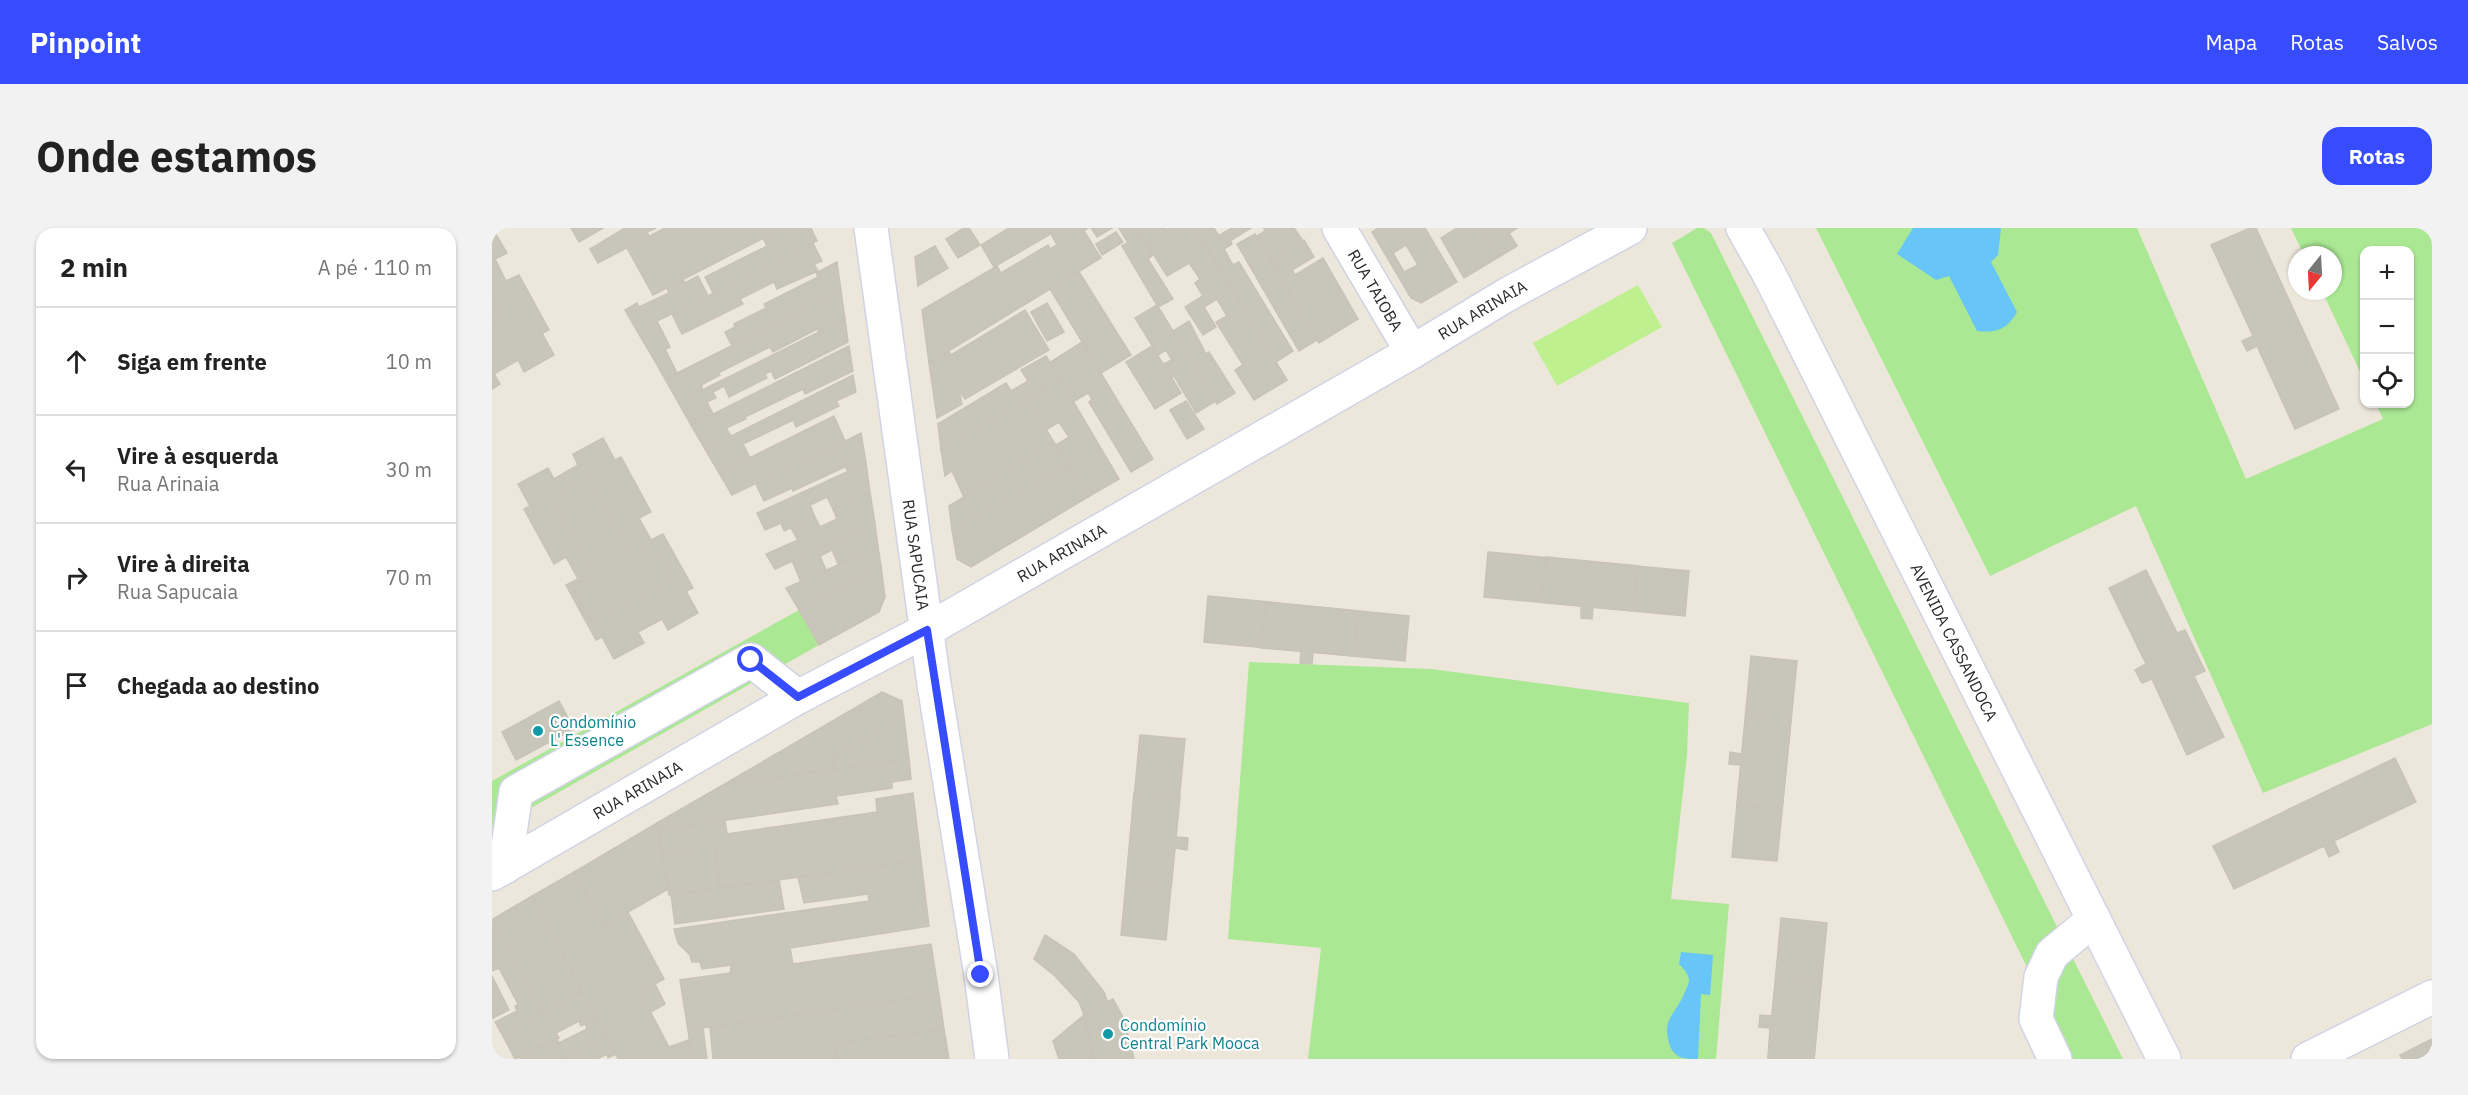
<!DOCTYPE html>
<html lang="pt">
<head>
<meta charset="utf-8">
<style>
	body { margin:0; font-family:"IBM Plex Sans",sans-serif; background:#f2f2f2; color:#222 }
	.controls { position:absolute; right:18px; top:18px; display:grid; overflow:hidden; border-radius:12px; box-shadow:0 2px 4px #0004 }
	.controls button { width:54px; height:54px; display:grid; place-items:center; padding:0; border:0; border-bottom:2px solid #e0e0e0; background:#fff; color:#222; font:30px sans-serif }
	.compass { position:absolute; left:1796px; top:18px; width:54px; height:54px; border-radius:50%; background:#fff; box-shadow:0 2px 4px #0004; rotate:198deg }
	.stop { position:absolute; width:18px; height:18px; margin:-14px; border:4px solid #374cff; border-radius:50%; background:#fff }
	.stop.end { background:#374cff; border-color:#fff; box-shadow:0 2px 6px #0008 }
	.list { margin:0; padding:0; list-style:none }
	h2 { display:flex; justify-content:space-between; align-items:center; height:78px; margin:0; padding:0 24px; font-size:26px }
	h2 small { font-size:20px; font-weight:400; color:#767676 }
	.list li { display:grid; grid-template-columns:39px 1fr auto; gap:18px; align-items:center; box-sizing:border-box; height:108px; padding:0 24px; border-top:2px solid #e0e0e0 }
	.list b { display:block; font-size:22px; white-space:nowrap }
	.list p { margin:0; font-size:20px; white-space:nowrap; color:#767676 }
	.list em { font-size:20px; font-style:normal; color:#767676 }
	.icon { flex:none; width:33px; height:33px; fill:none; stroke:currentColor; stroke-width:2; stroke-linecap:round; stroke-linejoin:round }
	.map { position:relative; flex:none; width:1940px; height:831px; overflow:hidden; border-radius:18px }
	header { display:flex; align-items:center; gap:36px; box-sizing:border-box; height:84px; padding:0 30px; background:#374cff; color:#fff }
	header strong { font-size:28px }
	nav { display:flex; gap:33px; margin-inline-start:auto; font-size:21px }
	.intro { display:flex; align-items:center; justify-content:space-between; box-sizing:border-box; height:144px; padding:0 36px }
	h1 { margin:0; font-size:42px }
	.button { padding:15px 27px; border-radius:18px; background:#374cff; color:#fff; font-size:21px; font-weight:700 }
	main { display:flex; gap:36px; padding:0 36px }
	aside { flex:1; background:#fff; border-radius:18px; box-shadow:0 2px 4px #0004 }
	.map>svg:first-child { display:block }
	.green { fill:#aae894 }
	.pitch { fill:#bff08f }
	.water { fill:#67c5f7 }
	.building { fill:#c8c5ba; stroke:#c9c3b5; stroke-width:1.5; fill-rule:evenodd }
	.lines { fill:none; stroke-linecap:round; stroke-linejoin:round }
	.minor-casing { stroke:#d0d3e4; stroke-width:36 }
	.minor { stroke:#fff; stroke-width:33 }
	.route { stroke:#374cff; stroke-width:8 }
	.culture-dot { fill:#0f9aa8; stroke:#fff; stroke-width:2 }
	.labels { text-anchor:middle; stroke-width:4.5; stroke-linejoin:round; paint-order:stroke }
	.street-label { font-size:16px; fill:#2a2a2a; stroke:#fff }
	.culture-label { font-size:16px; fill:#0d838f; stroke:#fff; text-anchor:start }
</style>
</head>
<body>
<header>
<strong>Pinpoint</strong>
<nav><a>Mapa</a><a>Rotas</a><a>Salvos</a></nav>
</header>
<div class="intro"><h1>Onde estamos</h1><a class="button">Rotas</a></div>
<main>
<aside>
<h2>2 min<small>A pé · 110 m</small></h2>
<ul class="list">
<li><svg class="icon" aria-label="ahead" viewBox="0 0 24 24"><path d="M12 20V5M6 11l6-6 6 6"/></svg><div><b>Siga em frente</b></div><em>10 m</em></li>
<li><svg class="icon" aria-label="left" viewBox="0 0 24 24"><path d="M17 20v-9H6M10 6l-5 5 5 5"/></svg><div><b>Vire à esquerda</b><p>Rua Arinaia</p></div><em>30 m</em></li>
<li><svg class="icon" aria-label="right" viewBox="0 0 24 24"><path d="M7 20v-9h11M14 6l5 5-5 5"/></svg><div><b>Vire à direita</b><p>Rua Sapucaia</p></div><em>70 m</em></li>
<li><svg class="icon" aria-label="arrive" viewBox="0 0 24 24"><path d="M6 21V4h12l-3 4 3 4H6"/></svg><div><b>Chegada ao destino</b></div></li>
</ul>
</aside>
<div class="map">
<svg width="1940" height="831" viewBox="0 0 1940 831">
	<rect width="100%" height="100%" fill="#ede7db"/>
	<!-- green -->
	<g class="green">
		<path d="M1205,0H1212L1219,5L1631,831H1580L1180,15Z"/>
		<path d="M1324,0H1645L1754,251L1891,191L1884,176H1918V22H1872V152L1830,63H1841V27H1812L1799,0H1940V496L1771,565L1644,278L1498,348Z"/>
		<path d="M307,382L327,417L0,602V553Z"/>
		<path d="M757,434L939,441L1197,475L1195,527L1179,671L1237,676L1224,831H816L829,720L736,711Z"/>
	</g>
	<!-- pitch -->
	<path class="pitch" d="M1146,57L1170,99L1065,158L1041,115Z"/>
	<!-- water -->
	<g class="water">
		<path d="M1421,0H1509L1506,27L1499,34L1525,84C1515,102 1504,105 1485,103L1457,48L1444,52L1405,26Z"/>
		<path d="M1189,724L1221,727L1218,767L1209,766L1206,831C1194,831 1183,831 1178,818C1169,790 1183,788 1192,766C1194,761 1197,757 1197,752C1196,745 1192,741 1187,736Z"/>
	</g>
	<!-- building -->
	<g class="building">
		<path d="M0,0L15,25L3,31L14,53L27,47L57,102L50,105L62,127L32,144L26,132L2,146L8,156L0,161Z"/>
		<path d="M79,0H111L87,14Z"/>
		<path d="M133,0H164L155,4L157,8L106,35L98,21Z"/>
		<path d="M173,0H291L161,67L135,20Z"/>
		<path d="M291,0H319L325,13L221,65L213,49L275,18L271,10Z"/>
		<path d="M472,0H477L488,17L466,30L454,11Z"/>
		<path d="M517,0H569L502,39L489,17Z"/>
		<path d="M569,0H596L592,3L609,30L437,135L430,82L505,38L509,45L556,17L558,21L565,17L559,6Z"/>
		<path d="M599,0H620L605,9Z"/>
		<path d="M627,0H645L649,7L636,15Z"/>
		<path d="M645,0H674L675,2L679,0H702L795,152L762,172L743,142L751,137L724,94L735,88L725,71L712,79L724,99L711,107L693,79L711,68L703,55L708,51L697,35L675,48Z"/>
		<path d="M702,0H722L727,8L713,16Z"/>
		<path d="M740,0H759L738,13L733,4Z"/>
		<path d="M772,0H802L811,13L779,32L765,8L773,3Z"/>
		<path d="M886,0H933L965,54L929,75L919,70L880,4ZM914,17L926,37L912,44L901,25Z"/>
		<path d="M965,0H989L1007,29L972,50L949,10Z"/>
		<path d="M989,0H1025L1017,5L1025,18L1007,29Z"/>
		<path d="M1758,0H1764L1847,181L1803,201L1765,118L1755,123L1750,113L1761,108L1719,17Z"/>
		<path d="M624,4L631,14L610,27L604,16Z"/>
		<path d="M733,4L740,16L732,21L741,37L747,34L801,123L784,134L713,16Z"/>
		<path d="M763,6L825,112L807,123L745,16Z"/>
		<path d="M649,7L661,27L656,31L681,71L666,79L630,18Z"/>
		<path d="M812,12L822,29L800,42L803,47L831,30L866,91L827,115L779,32Z"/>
		<path d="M321,15L330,33L322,36L326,43L285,61L282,54L248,71L251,76L190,106L180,86Z"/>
		<path d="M443,18L456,40L426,58L423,29Z"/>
		<path d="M345,34L349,63L240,118L233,104L243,99L242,96L274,80L272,76L326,49L324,45Z"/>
		<path d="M587,44L639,127L609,145L558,61Z"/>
		<path d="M206,48L216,68L145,103L133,82L145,75L147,79L177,65L175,60L191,52L193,55Z"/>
		<path d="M349,63L353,91L327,104L325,101L281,124L278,119L226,145L228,147L209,157L211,162L186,174L173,151Z"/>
		<path d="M0,69L11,89L0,96Z"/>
		<path d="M555,75L572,104L555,113L539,84Z"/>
		<path d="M665,77L724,173L704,185L682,148L680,149L671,136L680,132L674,122L666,127L643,90Z"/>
		<path d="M533,82L557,122L473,171L467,162L470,176L445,190L437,135L457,123L459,127Z"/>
		<path d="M353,91L356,114L283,151L279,143L273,146L275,150L237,169L232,158L221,164L224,170L215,174L221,186L199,197L186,174Z"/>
		<path d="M165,93L178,119L160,128L145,103Z"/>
		<path d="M697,93L714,126L717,124L743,165L725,176L681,103Z"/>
		<path d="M590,114L661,231L639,244L597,174L600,171L596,165L581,174L557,135Z"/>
		<path d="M357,118L361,143L313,166L311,161L253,189L254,191L234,200L239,208L213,221L199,197Z"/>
		<path d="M660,118L689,165L663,181L634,134Z"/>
		<path d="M173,121L185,145L173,151L160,128Z"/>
		<path d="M554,128L568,151L449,222L446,196L514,155L519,163L536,153L529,142Z"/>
		<path d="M361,147L364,164L344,173L347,178L304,199L301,192L251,216L258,230L227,245L213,221Z"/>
		<path d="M568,151L627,251L596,269L564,217L577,209L567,194L554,202L535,171Z"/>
		<path d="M535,171L562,214L472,269L460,243L453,248L449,222Z"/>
		<path d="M694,173L712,201L695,211L678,182Z"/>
		<path d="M342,188L353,213L240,267L227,245Z"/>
		<path d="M369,205L374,235L356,244L343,218Z"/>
		<path d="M111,210L123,232L129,229L159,284L147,290L159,312L171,306L201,360L194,363L206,385L176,402L170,391L146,404L152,415L122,431L110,409L104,412L74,357L86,351L74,329L62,336L32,281L38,278L26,256L56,240L62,251L86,237L81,226Z"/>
		<path d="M562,214L576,237L460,302L457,278Z"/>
		<path d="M343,218L353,239L301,263L300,260L272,273L264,256Z"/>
		<path d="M374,235L378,264L341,281L335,269L318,277L323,289L292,303L289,295L273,302L265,285Z"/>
		<path d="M576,237L596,269L479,339L465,331L460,302Z"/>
		<path d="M96,249L139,326L161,314L182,351L101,395L81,358L102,347L59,269Z"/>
		<path d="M378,264L383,296L283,341L274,326L306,312L299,300L323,289L328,299L345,291L341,281Z"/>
		<path d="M383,296L386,319L346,336L340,322L328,328L334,342L309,354L300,333Z"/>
		<path d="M386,319L389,338L307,382L294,360Z"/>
		<path d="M996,324L1197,343L1193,388L992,369Z"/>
		<path d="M1054,329L1146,338L1141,383L1101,379L1100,391L1089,390V378L1049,374Z"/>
		<path d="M389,338L393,369L387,384L327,417L307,382Z"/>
		<path d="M1654,342L1685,405L1693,402L1713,443L1702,448L1732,509L1695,527L1660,451L1650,455L1643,442L1654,436L1617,360Z"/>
		<path d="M716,368L917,388L913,433L712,414Z"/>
		<path d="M774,374L866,383L861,428L821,424L820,436L808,435L809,423L769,420Z"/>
		<path d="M1259,428L1305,433L1285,633L1240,629Z"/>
		<path d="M390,464L410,473L412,489L341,529L342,541L231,557Z"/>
		<path d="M67,473L82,501L24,532L10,504Z"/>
		<path d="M1254,486L1299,491L1290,582L1245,577L1249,537L1237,536L1238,524L1250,526Z"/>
		<path d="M412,489L417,531L342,541L341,529Z"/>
		<path d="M648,507L693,511L674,712L629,707Z"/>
		<path d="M1903,530L1924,574L1842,613L1847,624L1837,629L1832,618L1742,661L1721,618Z"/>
		<path d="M417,531L419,551L400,554V560L344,568L346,576L166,602L165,595L231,557Z"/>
		<path d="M421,565L429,632L228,660L223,619L170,626L166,602L233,592L235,606L385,584L384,571Z"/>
		<path d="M642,565L688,569L684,609L696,610L695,622L683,620L679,660L634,656Z"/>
		<path d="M165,595L176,661L112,698L82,644Z"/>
		<path d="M223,619L228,660L177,667L170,626Z"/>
		<path d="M429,632L437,698L298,720L301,736L439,716L447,767L196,802L188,752L238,745L239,739V737L210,741L208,734H200L198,727L186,715L182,701L377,673L376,666L312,675L306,649Z"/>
		<path d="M82,644L112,698L136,684L172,751L148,764L177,819L197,812L200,831H126L40,668Z"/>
		<path d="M287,652L292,681L183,696L179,667Z"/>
		<path d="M40,668L90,764L51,786L1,691Z"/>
		<path d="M1289,690L1335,695L1322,831H1276Z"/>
		<path d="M1,691L51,786L11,808L3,794L25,783L23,778L26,776L7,740L0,743Z"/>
		<path d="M553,707L582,726L612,764L630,813L633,831H604L595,794L587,774L563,748L542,731Z"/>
		<path d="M0,748L17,782L1,790L0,788Z"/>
		<path d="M1284,748L1329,754L1322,831H1276L1278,800L1267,799L1268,787L1280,788Z"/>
		<path d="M163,756L173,776L159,784L148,764Z"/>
		<path d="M90,764L104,790L89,798L87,793L64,805L67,810L23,831L11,808Z"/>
		<path d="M447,767L452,801L343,816L345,831H221L218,799Z"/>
		<path d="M621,771L632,791L642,831H602L592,787Z"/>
		<path d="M592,787L602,831H567L561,813Z"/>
		<path d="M104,790L114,808L70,831H27L65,811L67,815L95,801L93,796Z"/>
		<path d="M211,800L215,831H200L196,802Z"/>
		<path d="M452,801L457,831H345L343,816Z"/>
		<path d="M114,808L124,826L116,830L115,826L105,831H70Z"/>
		<path d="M1940,811V831H1939L1932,815Z"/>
		<path d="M1932,815L1939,831H1910L1908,827Z"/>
	</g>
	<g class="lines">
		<!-- minor casing -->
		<g class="minor-casing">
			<g id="minor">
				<path id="s1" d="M379,0L442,456L489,747L500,831"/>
				<path id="s2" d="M847,0L920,124"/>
				<path id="s3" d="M1251,0L1277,46L1672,831"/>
				<path d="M13,639L24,564L259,432L306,469"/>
				<path id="s4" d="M0,646L306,469L435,402L920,124L1016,66L1138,0"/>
				<path d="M1563,831L1544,791L1549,749L1560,726L1602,691"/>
				<path d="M1816,831L1940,769"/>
			</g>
		</g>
		<!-- minor -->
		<use href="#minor" class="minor"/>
	</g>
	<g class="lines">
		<!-- route -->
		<path class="route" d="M259,432L306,469L435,402L489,747"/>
	</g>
	<!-- markers -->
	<g class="culture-dot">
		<circle cx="46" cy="503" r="6"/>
		<circle cx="616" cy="806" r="6"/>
	</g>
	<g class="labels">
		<!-- street labels -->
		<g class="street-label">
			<text dy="6" stroke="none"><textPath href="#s2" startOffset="72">RUA TAIOBA</textPath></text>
			<text dy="6" stroke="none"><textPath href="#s4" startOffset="1140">RUA ARINAIA</textPath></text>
			<text dy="6" stroke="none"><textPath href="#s4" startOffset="654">RUA ARINAIA</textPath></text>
			<text dy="6" stroke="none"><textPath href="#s1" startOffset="330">RUA SAPUCAIA</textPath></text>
			<text dy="6" stroke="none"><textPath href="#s3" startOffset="465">AVENIDA CASSANDOCA</textPath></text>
			<text dy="6" stroke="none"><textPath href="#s4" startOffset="168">RUA ARINAIA</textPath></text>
		</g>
		<!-- culture labels -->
		<g class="culture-label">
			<text x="58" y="500">Condomínio<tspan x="58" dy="18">L' Essence</tspan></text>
			<text x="628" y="803">Condomínio<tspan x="628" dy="18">Central Park Mooca</tspan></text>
		</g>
	</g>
</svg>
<div class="controls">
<button>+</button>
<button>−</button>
<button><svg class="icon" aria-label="locate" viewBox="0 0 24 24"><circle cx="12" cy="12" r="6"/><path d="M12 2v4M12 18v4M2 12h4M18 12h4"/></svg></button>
</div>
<svg class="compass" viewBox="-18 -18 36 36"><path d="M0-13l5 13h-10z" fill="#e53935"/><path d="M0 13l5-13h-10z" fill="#767676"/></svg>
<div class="stop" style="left:259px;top:432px"></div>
<div class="stop end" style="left:489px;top:747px"></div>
</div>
</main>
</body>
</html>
